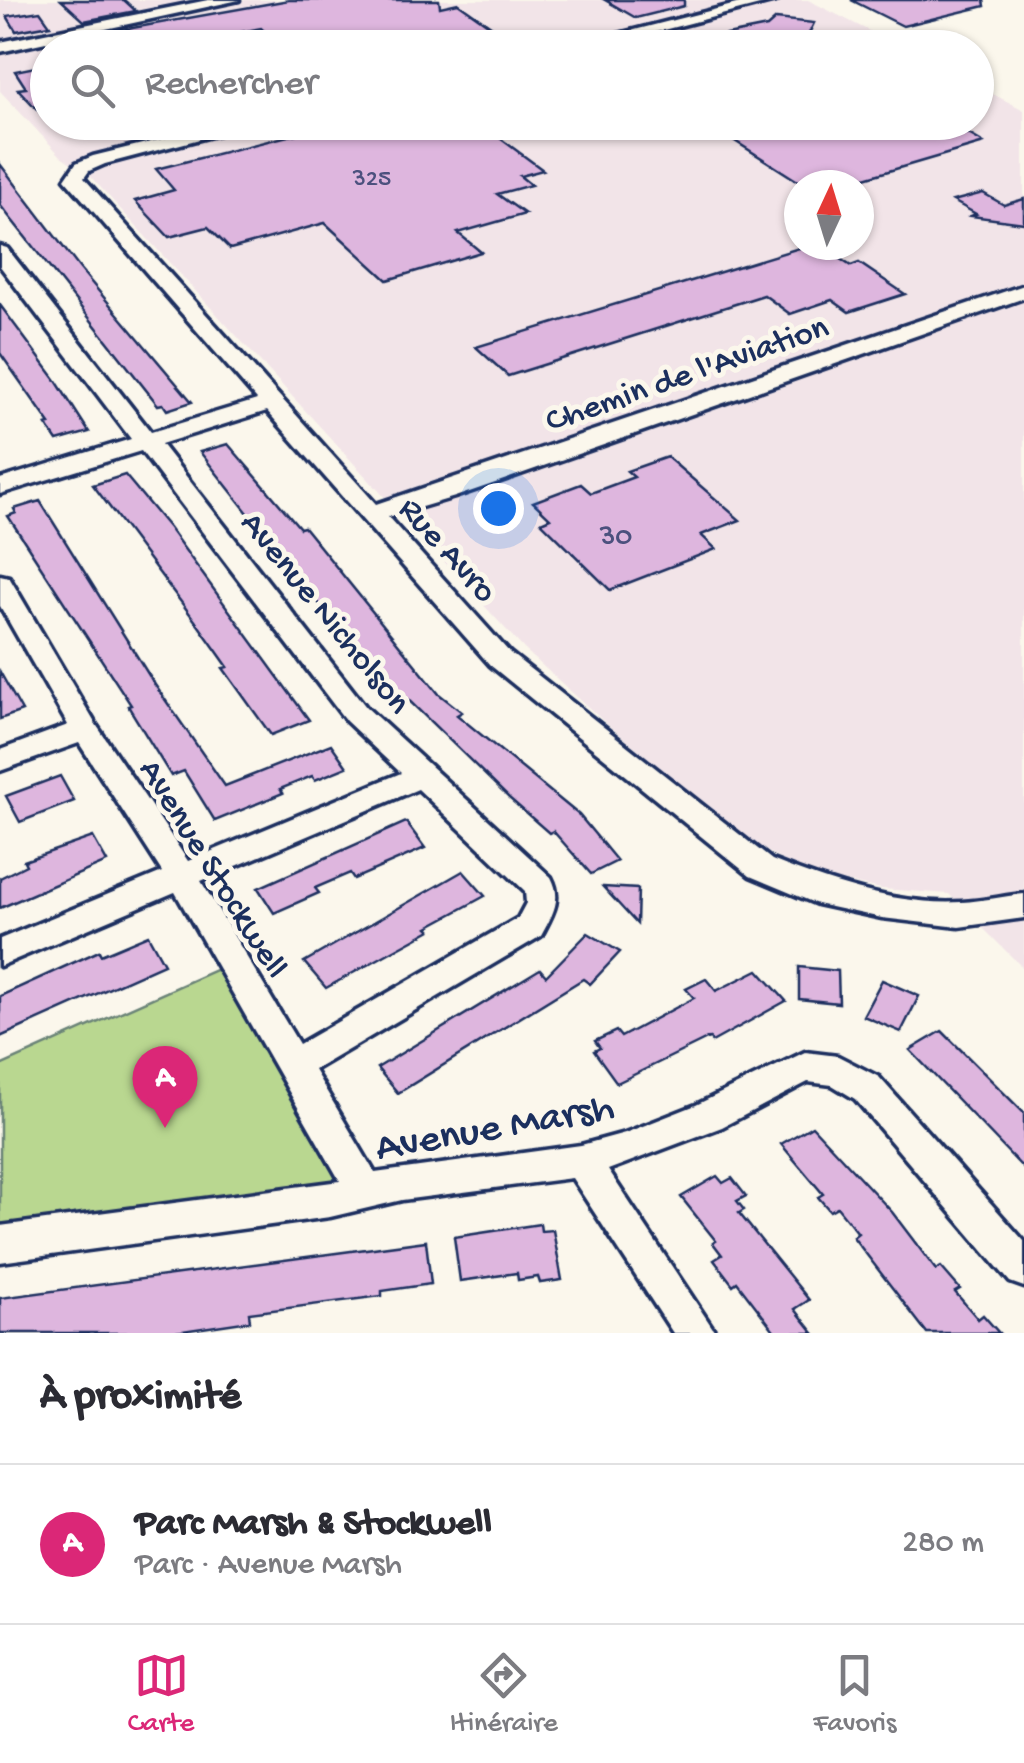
<!DOCTYPE html>
<html lang="fr">
<head>
<meta charset="utf-8">
<style>
	body { margin:0; font-family:"Gochi Hand",sans-serif; background:#f7f7f7; color:#2b2b33 }
	.compass { position:absolute; left:784px; top:170px; width:90px; height:90px; border-radius:50%; background:#fff; box-shadow:0 2px 8px #0004; rotate:4deg }
	.you { position:absolute; left:498px; top:508px; width:35px; height:35px; margin:-25px; border:8px solid #fff; border-radius:50%; background:#1a73e8; box-shadow:0 0 0 15px #1a73e833 }
	.badge { display:grid; place-items:center; width:65px; height:65px; border-radius:50%; background:#db2777; color:#fff; font-size:32px; font-weight:700 }
	.pin { position:absolute; translate:-50% -82px; filter:drop-shadow(0 2px 5px #0008) }
	.pin::after { content:''; position:absolute; top:52px; width:35px; height:30px; background:inherit; clip-path:polygon(0 0,100% 0,50% 100%) }
	.list { margin:0; padding:0; list-style:none }
	h2 { display:flex; justify-content:space-between; align-items:center; height:130px; margin:0; padding:0 40px; font-size:42px }
	h2 small { font-size:32px; font-weight:400; color:#7c7c81 }
	.list li { display:grid; grid-template-columns:65px 1fr auto; gap:30px; align-items:center; box-sizing:border-box; height:160px; padding:0 40px; border-top:2px solid #e1e1e2 }
	.list b { display:block; font-size:38px; white-space:nowrap }
	.list p { margin:0; font-size:32px; white-space:nowrap; color:#7c7c81 }
	.list em { font-size:32px; font-style:normal; color:#7c7c81 }
	.icon { flex:none; width:55px; height:55px; fill:none; stroke:currentColor; stroke-width:2; stroke-linecap:round; stroke-linejoin:round }
	.map { position:relative; flex:none; width:1024px; height:1333px; overflow:hidden }
	.search { position:absolute; background:#fff; box-shadow:0 2px 8px #0004; left:30px; right:30px; top:30px; height:110px; display:flex; align-items:center; gap:25px; box-sizing:border-box; padding:0 35px; border-radius:55px; color:#7c7c81; font-size:38px }
	.sheet { height:290px; background:#fff }
	nav { display:flex; justify-content:space-around; align-items:center; box-sizing:border-box; height:140px; border-top:2px solid #e1e1e2; background:#fff; font-size:28px; color:#7c7c81 }
	nav a { display:grid; justify-items:center; gap:5px }
	nav .on { color:#db2777 }
	.map>svg:first-child { display:block }
	.built { fill:#f2e4e8; fill-rule:evenodd }
	.green { fill:#b9d790; stroke:#6a8377; stroke-width:2.5 }
	.building { fill:#deb6de; stroke:#1b2f5e; stroke-width:2.5 }
	.lines { fill:none; stroke-linecap:round; stroke-linejoin:round }
	.minor-casing { stroke:#1b2f5e; stroke-width:7 }
	.minor { fill:#fbf7ec; fill-rule:evenodd }
	.labels { text-anchor:middle; stroke-width:10; stroke-linejoin:round; paint-order:stroke }
	.far-number-label { font-size:25px; fill:#4c517e }
	.number-label { font-size:30px; fill:#4c517e }
	.street-label { font-size:35px; fill:#1b2f5e; stroke:#fbf7ec }
	.near-street-label { font-size:42px; fill:#1b2f5e; stroke:#fbf7ec }
</style>
</head>
<body>
<div class="map">
<svg width="1024" height="1333" viewBox="0 0 1024 1333">
	<rect width="100%" height="100%" fill="#fbf7ec"/>
	<filter id="ink" filterUnits="userSpaceOnUse"><feTurbulence type="fractalNoise" baseFrequency=".01" numOctaves="2"/><feDisplacementMap in="SourceGraphic" scale="20" xChannelSelector="R" yChannelSelector="G"/><feConvolveMatrix kernelMatrix="1 2 1 2 8 2 1 2 1" color-interpolation-filters="sRGB"/></filter>
	<g filter="url(#ink)">
		<!-- built -->
		<path class="built" d="M0,0H808L901,47L48,48V122H976L977,86L1024,110V969L949,894L882,889L803,874L751,841L609,726L524,649L90,176L61,156L0,91ZM799,185H859V245H799Z"/>
		<!-- green -->
		<path class="green" d="M231,963L366,1191L0,1243V1066Z"/>
		<!-- building -->
		<g class="building">
			<path d="M61,0H124L136,11L84,21Z"/>
			<path d="M289,0H439L440,7L458,3L502,34L438,48H283L261,28L161,48H113L99,34Z"/>
			<path d="M605,0H684V6L636,18Z"/>
			<path d="M851,0H984L985,6L903,26Z"/>
			<path d="M40,11L50,25L16,31L7,16Z"/>
			<path d="M776,19L814,23L802,48H703L702,40L767,27Z"/>
			<path d="M40,66L48,76V121L18,89L26,88L15,71Z"/>
			<path d="M344,122H450L471,138L493,133L543,170L520,176L531,185L497,194L525,214L458,233L481,252L387,280L325,223L230,249L208,227L169,237L135,201L174,190L156,169Z"/>
			<path d="M705,122H948L984,143L841,185H804Z"/>
			<path d="M0,164L80,269L192,402L167,410L163,404L158,405L0,205Z"/>
			<path d="M983,193L1004,205L1024,199V223L971,216L976,214L953,201Z"/>
			<path d="M809,245H819L851,266L859,263L905,294L849,312L832,300L790,314L764,295L508,376L476,347Z"/>
			<path d="M0,305L55,379L89,432L57,441L46,425L50,424L0,353Z"/>
			<path d="M228,444L300,528L304,527L439,694L462,712L457,715L579,815L617,861L591,874L553,831L549,833L509,798L391,683L384,686L200,452Z"/>
			<path d="M667,457L740,520L701,535L716,549L610,590L541,522L550,518L533,502L581,484L591,493L634,477L627,471Z"/>
			<path d="M125,475L169,528L309,720L271,735L223,668L228,667L199,626L93,485Z"/>
			<path d="M40,501L155,685L225,786L331,744L347,767L315,780L312,776L280,789L283,793L215,821L184,771L171,776L128,706L131,705L8,516L16,513L14,509Z"/>
			<path d="M0,672L22,711L0,719Z"/>
			<path d="M60,776L74,801L20,822L6,796Z"/>
			<path d="M406,822L425,848L354,879L350,873L315,888L319,893L274,913L258,888Z"/>
			<path d="M93,837L107,862L0,908V878L26,865L24,861Z"/>
			<path d="M463,871L485,896L428,927L431,930L389,953L326,988L304,962Z"/>
			<path d="M603,887L638,889L637,924Z"/>
			<path d="M588,933L620,952L590,984L583,979L398,1093L377,1068L540,969L546,976Z"/>
			<path d="M148,935L164,964L0,1037V996L99,951L101,955Z"/>
			<path d="M799,967L838,971L839,1003L799,999Z"/>
			<path d="M758,970L786,1001L712,1042L709,1038L617,1083L594,1051L600,1048L595,1041L616,1031L621,1037L694,998L686,989L706,979L716,991Z"/>
			<path d="M882,980L919,996L901,1032L863,1016Z"/>
			<path d="M942,1031L1024,1113V1169L910,1050Z"/>
			<path d="M812,1126L892,1212L936,1270L941,1267L960,1289L955,1292L978,1319L983,1315L999,1333H927L853,1237L858,1233L837,1207L830,1211L818,1197L823,1194L781,1144Z"/>
			<path d="M717,1176L723,1183L732,1178L746,1196L737,1201L744,1210L739,1213L809,1300L795,1309L814,1333H776L737,1282L733,1285L714,1260L722,1255L713,1243L716,1241L681,1197Z"/>
			<path d="M540,1224L541,1231L553,1230L562,1280L540,1283L538,1277L518,1280L517,1273L460,1281L454,1237Z"/>
			<path d="M426,1241L431,1284L382,1291V1296L249,1313L250,1321L169,1333H0V1298Z"/>
		</g>
		<g class="lines">
			<!-- minor casing -->
			<g class="minor-casing">
				<g id="minor">
					<path d="M208,0H239L0,52V42Z"/>
					<path d="M752,0H779L594,48H564Z"/>
					<path d="M232,122H264L105,164L89,171L84,178L376,504L1024,285V298L455,497L388,517L510,653L772,860C828,883 900,906 962,902C982,901 1004,896 1024,894V918L959,927L882,918L817,904L750,876L490,665L267,411L161,444L366,707L551,877C563,900 552,915 541,936L314,1070L375,1173L581,1145L625,1133L696,1105L805,1052L838,1056L879,1077L1024,1241V1287L1010,1282L855,1099L832,1085L808,1082L722,1127L608,1170L716,1333H673L572,1178L402,1200L330,1217L0,1262V1226L340,1181L175,892L0,966V939L162,872L79,743L0,771V750L68,725L0,606V575L9,577L95,723L188,861L401,773L346,721L141,451L0,494V479L131,439L0,266V246L7,248L151,432L257,400L65,179L76,163L93,156ZM418,789L525,891L526,903L518,918L299,1044L201,881Z"/>
				</g>
			</g>
			<!-- minor -->
			<use href="#minor" class="minor"/>
		</g>
	</g>
	<g class="labels">
		<!-- far-number labels -->
		<g class="far-number-label">
			<text x="372" y="185">325</text>
		</g>
		<!-- number labels -->
		<g class="number-label">
			<text x="616" y="544">30</text>
		</g>
		<!-- street labels -->
		<g class="street-label">
			<text transform="translate(686 371) rotate(-19)" y="12">Chemin de l'Aviation</text>
			<text transform="translate(450 548) rotate(48)" y="12">Rue Avro</text>
			<text transform="translate(328 611) rotate(51)" y="12">Avenue Nicholson</text>
			<text transform="translate(216 867) rotate(58)" y="12">Avenue Stockwell</text>
		</g>
		<!-- near-street labels -->
		<g class="near-street-label">
			<text transform="translate(494 1123) rotate(-10)" y="15">Avenue Marsh</text>
		</g>
	</g>
</svg>
<svg class="compass" viewBox="-18 -18 36 36"><path d="M0-13l5 13h-10z" fill="#e53935"/><path d="M0 13l5-13h-10z" fill="#7c7c81"/></svg>
<div class="you"></div>
<div class="pin badge" style="left:165px;top:1128px">A</div>
<div class="search"><svg class="icon" aria-label="search" viewBox="0 0 24 24"><circle cx="10" cy="10" r="6"/><path d="M15 15l6 6"/></svg>Rechercher</div>
</div>
<section class="sheet">
<h2>À proximité<small></small></h2>
<ul class="list">
<li><span class="badge">A</span><div><b>Parc Marsh &amp; Stockwell</b><p>Parc · Avenue Marsh</p></div><em>280 m</em></li>
</ul>
</section>
<nav>
<a class="on"><svg class="icon" aria-label="map" viewBox="0 0 24 24"><path d="M3 6l6-2 6 2 6-2v14l-6 2-6-2-6 2zM9 4v14M15 6v14"/></svg>Carte</a>
<a><svg class="icon" aria-label="directions" viewBox="0 0 24 24"><path d="M12 3l9 9-9 9-9-9zM9 14v-3h6M13 9l2 2-2 2"/></svg>Itinéraire</a>
<a><svg class="icon" aria-label="saved" viewBox="0 0 24 24"><path d="M7 4h10v16l-5-4-5 4z"/></svg>Favoris</a>
</nav>
</body>
</html>
